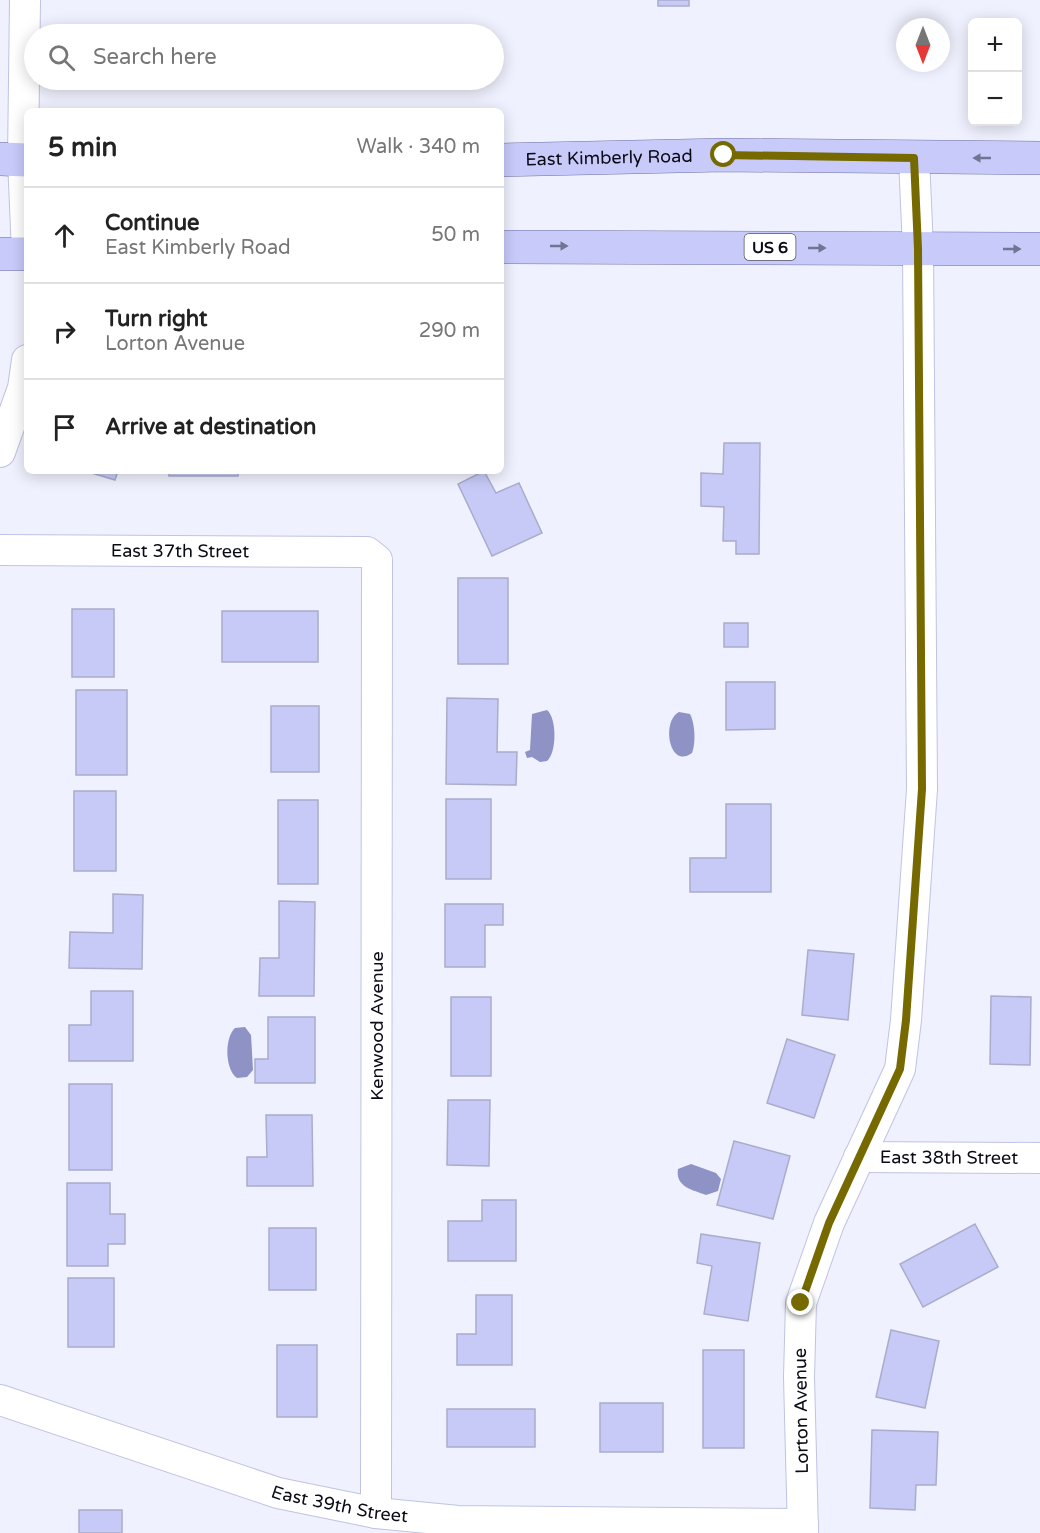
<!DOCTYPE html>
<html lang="en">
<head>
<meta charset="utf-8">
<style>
	body { margin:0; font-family:"Varela Round",sans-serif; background:#f6f6f6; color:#222 }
	.controls { position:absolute; right:18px; top:18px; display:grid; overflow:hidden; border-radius:9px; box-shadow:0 3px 15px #0003 }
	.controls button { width:54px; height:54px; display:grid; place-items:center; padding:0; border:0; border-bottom:2px solid #e0e0e0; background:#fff; color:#222; font:30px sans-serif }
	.compass { position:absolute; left:896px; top:18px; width:54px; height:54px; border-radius:50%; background:#fff; box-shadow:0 3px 15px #0003; rotate:180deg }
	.stop { position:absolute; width:18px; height:18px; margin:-14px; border:4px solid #756900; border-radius:50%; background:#fff }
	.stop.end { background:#756900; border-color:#fff; box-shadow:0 2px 6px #0008 }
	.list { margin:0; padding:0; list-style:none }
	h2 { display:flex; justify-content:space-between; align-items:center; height:78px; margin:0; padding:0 24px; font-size:26px }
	h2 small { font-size:20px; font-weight:400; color:#767676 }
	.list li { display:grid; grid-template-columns:39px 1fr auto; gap:18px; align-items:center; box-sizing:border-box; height:96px; padding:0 24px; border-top:2px solid #e0e0e0 }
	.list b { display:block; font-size:22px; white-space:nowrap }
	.list p { margin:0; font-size:20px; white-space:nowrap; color:#767676 }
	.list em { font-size:20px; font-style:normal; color:#767676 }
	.icon { flex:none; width:33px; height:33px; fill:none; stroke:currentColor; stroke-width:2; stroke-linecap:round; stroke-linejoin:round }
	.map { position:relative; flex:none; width:1040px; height:1533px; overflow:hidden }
	.search { position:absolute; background:#fff; box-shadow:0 3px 15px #0003; left:24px; top:24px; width:480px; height:66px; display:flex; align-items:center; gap:15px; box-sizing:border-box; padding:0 21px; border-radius:33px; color:#767676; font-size:22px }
	.panel { position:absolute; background:#fff; box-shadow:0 3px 15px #0003; left:24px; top:108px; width:480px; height:366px; border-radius:9px }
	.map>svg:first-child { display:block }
	.water { fill:#8f92c5 }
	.building { fill:#c7caf6; stroke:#aaaccc; stroke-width:1.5 }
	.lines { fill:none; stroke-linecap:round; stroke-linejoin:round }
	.street-casing { stroke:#c0c3e3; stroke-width:32 }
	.primary-casing { stroke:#6e70a7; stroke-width:34 }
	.street { stroke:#fff; stroke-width:30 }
	.primary { stroke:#c8cafa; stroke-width:33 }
	.oneway { fill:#727493 }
	.route { stroke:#756900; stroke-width:8 }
	.labels { text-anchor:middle; stroke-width:5; stroke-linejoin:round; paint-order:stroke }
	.shield { fill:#fff; stroke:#54545b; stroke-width:1.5 }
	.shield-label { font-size:16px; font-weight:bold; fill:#0a0b15 }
	.street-label { font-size:18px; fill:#0a0b15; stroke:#fff }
</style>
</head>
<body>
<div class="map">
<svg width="1040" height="1533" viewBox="0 0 1040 1533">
	<rect width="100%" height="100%" fill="#eff1fe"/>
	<!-- water -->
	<g class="water">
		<path d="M547,710C557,718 557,753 547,761L540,762L532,757L527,758L525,752L530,750L532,714Z"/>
		<path d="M679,712L690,714C695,724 696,742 692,753C669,770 661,721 679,712Z"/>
		<path d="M245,1027L251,1035L253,1070L247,1077L237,1078C225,1070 224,1038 235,1028Z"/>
		<path d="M691,1164L716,1173L721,1179L718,1191L706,1195C693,1190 675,1187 678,1169Z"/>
	</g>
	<!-- building -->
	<g class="building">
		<rect x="658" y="0" width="31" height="6"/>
		<path d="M724,443H760L759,554H736V541H723L724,507L701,506V473L723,474Z"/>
		<path d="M85,471H118L115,480Z"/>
		<rect x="169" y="471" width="69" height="5"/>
		<rect x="261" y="471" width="76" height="2"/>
		<path d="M484,471L496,493L519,483L542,533L492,556L458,484Z"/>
		<rect x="458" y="578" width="50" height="86"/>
		<rect x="72" y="609" width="42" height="68"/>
		<rect x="222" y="611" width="96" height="51"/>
		<rect x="724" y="623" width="24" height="24"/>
		<path d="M726,682H775V729L726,730Z"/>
		<rect x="76" y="690" width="51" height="85"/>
		<path d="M447,698L498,699L497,752H517L516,785L446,784Z"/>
		<rect x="271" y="706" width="48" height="66"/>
		<rect x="74" y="791" width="42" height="80"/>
		<rect x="446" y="799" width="45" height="80"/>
		<rect x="278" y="800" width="40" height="84"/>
		<path d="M726,804H771V892H690V858H726Z"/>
		<path d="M113,894L143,895L142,969L69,968L70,932L113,933Z"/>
		<path d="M279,901L315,902L314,996H259L260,958H279Z"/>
		<path d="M445,904H503V925H485V967H445Z"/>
		<path d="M808,950L854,954L848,1020L802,1015Z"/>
		<path d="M91,991H133V1061H69V1025H91Z"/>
		<path d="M991,996L1031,997L1030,1065L990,1064Z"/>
		<rect x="451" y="997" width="40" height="79"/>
		<path d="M268,1017H315V1083H255V1059H268Z"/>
		<path d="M787,1039L835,1055L814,1118L767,1103Z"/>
		<rect x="69" y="1084" width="43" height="86"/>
		<path d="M448,1100H490L489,1166L447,1165Z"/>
		<path d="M266,1115H312L313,1186H247V1157H267Z"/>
		<path d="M734,1141L790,1156L773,1219L717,1205Z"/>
		<path d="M67,1183H110V1214H125V1244H108V1266H67Z"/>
		<path d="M482,1200H516V1261H448V1221H482Z"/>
		<path d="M975,1224L998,1267L923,1307L900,1264Z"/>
		<rect x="269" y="1228" width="47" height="62"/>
		<path d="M701,1234L760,1243L748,1321L704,1314L712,1266L697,1263Z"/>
		<rect x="68" y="1278" width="46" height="69"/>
		<path d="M476,1295H512V1365H457V1334H476Z"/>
		<path d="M891,1330L939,1341L925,1408L876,1397Z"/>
		<rect x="277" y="1345" width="40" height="72"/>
		<rect x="703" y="1350" width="41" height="98"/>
		<rect x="600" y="1403" width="63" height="49"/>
		<rect x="447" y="1409" width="88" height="38"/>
		<path d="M872,1430L938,1432L936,1485H916L915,1510L870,1508Z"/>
		<rect x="79" y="1510" width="43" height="23"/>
	</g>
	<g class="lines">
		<!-- street casing -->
		<g class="street-casing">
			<g id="street">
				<path d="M25,0L23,160L27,252"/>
				<path d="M0,452L23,388L27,360"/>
				<path id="s1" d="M0,550L367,552L377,560L376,1513"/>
				<path id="s2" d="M859,1157L1040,1158"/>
				<path id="s3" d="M0,1400L278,1493L376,1513L458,1521L803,1524"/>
				<path d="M803,1533L799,1377L801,1303L829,1223L900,1069L906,1020L922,789L918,249L914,158"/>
			</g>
		</g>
		<!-- primary casing -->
		<g class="primary-casing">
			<g id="primary">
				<path d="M0,159L27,160"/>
				<path id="s4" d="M501,160L724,155L1040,158"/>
				<path d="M501,247L1040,249"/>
				<path d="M0,254H27"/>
			</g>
		</g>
		<!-- street -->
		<use href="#street" class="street"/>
		<!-- primary -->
		<use href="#primary" class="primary"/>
	</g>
	<!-- one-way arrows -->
	<defs><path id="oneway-solid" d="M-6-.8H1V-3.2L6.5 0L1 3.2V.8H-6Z" transform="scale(1.5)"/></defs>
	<g class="oneway">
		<use href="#oneway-solid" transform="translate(982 158) rotate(-180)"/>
		<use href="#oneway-solid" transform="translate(559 246)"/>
		<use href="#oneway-solid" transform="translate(817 248)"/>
		<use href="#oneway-solid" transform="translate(1012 249)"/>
	</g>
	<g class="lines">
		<!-- route -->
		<path class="route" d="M724,155L914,158L918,249L922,789L906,1020L900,1069L829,1223L801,1303"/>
	</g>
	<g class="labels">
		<!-- shield labels -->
		<rect class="shield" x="744.5" y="234" width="51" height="26" rx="4.5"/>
		<g class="shield-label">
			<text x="770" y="253">US 6</text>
		</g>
		<!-- street labels -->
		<g class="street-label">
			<text dy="6" stroke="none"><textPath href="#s4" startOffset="108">East Kimberly Road</textPath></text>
			<text dy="6" stroke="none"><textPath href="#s1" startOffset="180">East 37th Street</textPath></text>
			<text transform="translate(377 1026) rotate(-90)" y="6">Kenwood Avenue</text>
			<text dy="6" stroke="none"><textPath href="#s2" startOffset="90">East 38th Street</textPath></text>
			<text transform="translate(801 1411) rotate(-91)" y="6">Lorton Avenue</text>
			<text dy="6" stroke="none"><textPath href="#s3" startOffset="356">East 39th Street</textPath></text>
		</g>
	</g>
</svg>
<div class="controls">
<button>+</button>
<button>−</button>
</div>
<svg class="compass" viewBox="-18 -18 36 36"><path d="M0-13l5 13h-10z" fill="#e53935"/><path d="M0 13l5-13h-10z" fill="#767676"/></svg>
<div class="stop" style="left:724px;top:155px"></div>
<div class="stop end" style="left:801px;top:1303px"></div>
<div class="search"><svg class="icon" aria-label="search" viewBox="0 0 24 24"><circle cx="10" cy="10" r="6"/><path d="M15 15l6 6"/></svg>Search here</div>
<section class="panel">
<h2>5 min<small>Walk · 340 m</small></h2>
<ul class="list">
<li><svg class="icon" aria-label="ahead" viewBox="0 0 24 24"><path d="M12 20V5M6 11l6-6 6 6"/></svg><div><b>Continue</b><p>East Kimberly Road</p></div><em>50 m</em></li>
<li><svg class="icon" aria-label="right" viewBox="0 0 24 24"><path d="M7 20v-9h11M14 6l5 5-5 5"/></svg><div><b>Turn right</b><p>Lorton Avenue</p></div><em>290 m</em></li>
<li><svg class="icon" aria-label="arrive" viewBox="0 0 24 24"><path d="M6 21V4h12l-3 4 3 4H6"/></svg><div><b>Arrive at destination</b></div></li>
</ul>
</section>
</div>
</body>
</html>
